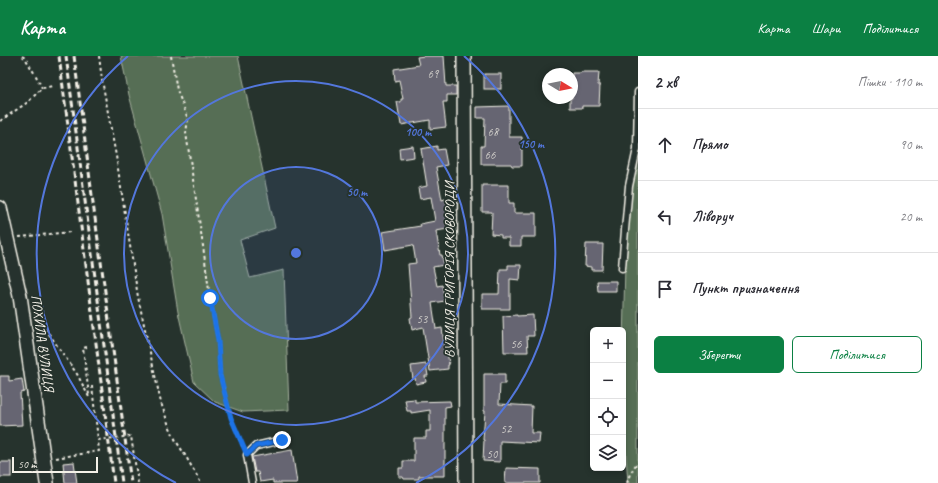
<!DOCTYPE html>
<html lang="uk">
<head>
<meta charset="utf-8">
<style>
	body { margin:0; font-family:Caveat,sans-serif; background:#f2f2f3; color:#2b2b33 }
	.controls { position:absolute; right:12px; bottom:12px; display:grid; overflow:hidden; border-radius:6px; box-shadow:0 2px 6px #0003 }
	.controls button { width:36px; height:36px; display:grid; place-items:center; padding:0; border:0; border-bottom:1px solid #e1e1e2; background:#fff; color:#2b2b33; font:20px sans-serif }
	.compass { position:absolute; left:542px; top:12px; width:36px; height:36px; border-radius:50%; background:#fff; box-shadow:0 2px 6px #0003; rotate:100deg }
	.scale { position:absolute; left:12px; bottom:10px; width:86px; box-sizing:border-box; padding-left:4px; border:2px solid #f4f1e8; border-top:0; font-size:11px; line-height:14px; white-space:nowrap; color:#f4f1e8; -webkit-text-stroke:3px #26332d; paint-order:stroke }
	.stop { position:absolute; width:12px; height:12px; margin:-9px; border:3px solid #1a73e8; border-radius:50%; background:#fff }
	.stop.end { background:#1a73e8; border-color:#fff; box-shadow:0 1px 4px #0008 }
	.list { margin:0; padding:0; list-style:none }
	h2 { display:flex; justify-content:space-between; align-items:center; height:52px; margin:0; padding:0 16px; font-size:17px }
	h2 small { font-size:13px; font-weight:400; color:#7c7c81 }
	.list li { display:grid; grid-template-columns:26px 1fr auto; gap:12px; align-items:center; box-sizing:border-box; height:72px; padding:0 16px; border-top:1px solid #e1e1e2 }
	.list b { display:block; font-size:15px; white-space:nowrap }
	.list em { font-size:13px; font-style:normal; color:#7c7c81 }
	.actions { display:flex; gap:8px; padding:12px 16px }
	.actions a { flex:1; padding:9px 0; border:1px solid #0b8043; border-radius:6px; text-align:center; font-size:14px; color:#0b8043 }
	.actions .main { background:#0b8043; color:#fff }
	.icon { flex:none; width:22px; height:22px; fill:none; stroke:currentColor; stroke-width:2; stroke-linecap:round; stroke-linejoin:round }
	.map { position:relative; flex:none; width:638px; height:427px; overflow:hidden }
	header { display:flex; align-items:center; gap:24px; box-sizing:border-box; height:56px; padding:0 20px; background:#0b8043; color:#fff }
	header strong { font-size:19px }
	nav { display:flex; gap:22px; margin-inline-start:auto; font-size:14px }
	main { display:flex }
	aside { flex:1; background:#fff }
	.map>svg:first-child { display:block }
	.green { fill:#566e54; stroke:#a5b09e }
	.building { fill:#666572; stroke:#f4f1e8 }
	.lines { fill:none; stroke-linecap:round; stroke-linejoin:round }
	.lane-casing { stroke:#f4f1e8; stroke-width:9 }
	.street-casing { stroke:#f4f1e8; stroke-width:16 }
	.path { stroke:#f4f1e8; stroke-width:2; stroke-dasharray:3 3; stroke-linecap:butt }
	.lane { stroke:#26332d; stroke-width:6 }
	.street { stroke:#26332d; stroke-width:13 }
	.rail { stroke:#f4f1e8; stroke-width:3; stroke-dasharray:6 3; stroke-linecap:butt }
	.route { stroke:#1a73e8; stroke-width:5 }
	.ring { fill:none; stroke:#5377dc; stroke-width:2 }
	.labels { text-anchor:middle; stroke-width:3.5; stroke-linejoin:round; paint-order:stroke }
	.number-label { font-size:12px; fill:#d0ceca }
	.street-label { font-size:14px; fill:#f4f1e8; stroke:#26332d }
	.centre { fill:#5377dc; stroke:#26332d; stroke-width:2 }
	.ring-label { font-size:12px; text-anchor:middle; font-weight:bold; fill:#5377dc; stroke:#26332d; stroke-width:3.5; stroke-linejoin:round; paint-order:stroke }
</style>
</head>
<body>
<header>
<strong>Карта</strong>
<nav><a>Карта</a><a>Шари</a><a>Поділитися</a></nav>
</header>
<main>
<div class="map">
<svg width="638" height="427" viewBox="0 0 638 427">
	<rect width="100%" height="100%" fill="#26332d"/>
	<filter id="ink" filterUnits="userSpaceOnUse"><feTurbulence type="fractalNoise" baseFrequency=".025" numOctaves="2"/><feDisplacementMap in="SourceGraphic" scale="8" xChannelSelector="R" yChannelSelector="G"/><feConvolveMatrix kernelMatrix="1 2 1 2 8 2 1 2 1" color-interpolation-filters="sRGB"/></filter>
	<g filter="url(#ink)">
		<!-- green -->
		<g class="green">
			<path d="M121,0H238L275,172L240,184L250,222L284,214L289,354L243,356L215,346L194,326L178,256L162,158L129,39Z"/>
			<path d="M638,102V427H628L624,372L623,287L625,210L630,144Z"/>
		</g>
		<!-- building -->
		<g class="building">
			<path d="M425,0H444L446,30H456V39H447V46H443L446,71L430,73V64L401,69L397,46H401V43H403L399,24L395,25L394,13L419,9L417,1Z"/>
			<path d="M581,16H599L598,29H600L599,50H582V52H570V42H572V17H581Z"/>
			<rect x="484" y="18" width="17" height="15"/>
			<path d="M509,50V81H522V110H512L511,108H481V90H484L485,62H477V51Z"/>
			<path d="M413,90L414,101L400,103L399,92Z"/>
			<path d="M437,90V94L444,93L447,109L436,111L442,144L445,143L446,146H448L453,171L447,172L448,173L436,175L440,199H442L444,209L433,211L437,230L442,229L445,245L432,247L436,273L442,272L445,294L447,293L449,309H448V313L430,315L423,271L412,274L410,262L412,261L408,208L416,207L413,189L385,194L382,176L421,170L420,168L435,165L431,141L420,143L418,132L427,130L421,93Z"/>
			<path d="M482,129H509V147H514V157H536V181H521V190H509V182H501V179L491,178L492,156H482Z"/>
			<path d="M586,188H603L602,214H591V211L585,210Z"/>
			<path d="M508,209H521L520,224L510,223V253H482V238H499L500,213H508Z"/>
			<path d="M597,225H616V235H598Z"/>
			<path d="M517,259V260L533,259L534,280H527L528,296H504L503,260Z"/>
			<path d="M426,308L428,320H425L426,326L416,328L415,322L413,323L411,310Z"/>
			<path d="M484,318H505V328H500L499,348L532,350L531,377H540L539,387L500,385V406L483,405L484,384H483L485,355H484Z"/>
			<path d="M0,320H9V325L22,323L24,336L20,337L22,369L0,370Z"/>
			<path d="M415,343V346L450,345L451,350L445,351V420H419V423H404L403,421H399V412H403V405H414V382H426V375H430V354L411,357V355H407L405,344Z"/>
			<path d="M292,394L297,427H273V424L260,426L258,416H255L252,401Z"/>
			<rect x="0" y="406" width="11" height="15"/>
			<path d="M74,406L77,427H65L63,407Z"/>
			<path d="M506,412L540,413V427H505Z"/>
		</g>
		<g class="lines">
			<!-- lane casing -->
			<g class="lane-casing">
				<g id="lane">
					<path d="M622,212L625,174L629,130L637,93L638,36"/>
					<path d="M252,427L247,399L256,390L282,384"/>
				</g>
			</g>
			<!-- street casing -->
			<g class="street-casing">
				<g id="street">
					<path d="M464,0L466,427"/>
					<path d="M0,152L20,240L47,427"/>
				</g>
			</g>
			<!-- path -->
			<g class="path">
				<path d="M22,0L25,2L36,20L42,32"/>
				<path d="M99,0L102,24L116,100L138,241L161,347L168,367L176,385L185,399L201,427"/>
				<path d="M171,0L177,34L188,63L186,77L203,190L210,242L218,284L220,319L231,362L243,391"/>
				<path d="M0,65L28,46L42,32L53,30"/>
				<path d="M19,181L71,176"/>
				<path d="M35,258L77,318L89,341"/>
				<path d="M87,291L83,292L89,339"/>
				<path d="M92,330L98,384L131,380L138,427"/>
				<path d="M56,402L99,395L98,384"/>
				<path d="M627,427L630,418L638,405"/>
			</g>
			<!-- lane -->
			<use href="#lane" class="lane"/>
			<!-- street -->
			<use href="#street" class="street"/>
			<!-- rail -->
			<g class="rail">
				<path d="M59,0L114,427"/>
				<path d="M66,0L122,427"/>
				<path d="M74,0L93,147L131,427"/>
			</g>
		</g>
	</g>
	<g class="lines" filter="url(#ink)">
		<!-- route -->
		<path class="route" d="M210,242L218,284L220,319L231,362L247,399L256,390L282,384"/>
	</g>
	<!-- distance rings -->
	<circle cx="296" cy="197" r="86" fill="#5377dc" fill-opacity=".12"/>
	<g class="ring">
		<circle cx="296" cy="197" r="86"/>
		<circle cx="296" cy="197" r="172"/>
		<path d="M176 427A259 259 0 0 1 128 0M464 0A259 259 0 0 1 416 427"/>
	</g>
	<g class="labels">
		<!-- number labels -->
		<g class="number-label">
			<text x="433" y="22">69</text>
			<text x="493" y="80">68</text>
			<text x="490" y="103">66</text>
			<text x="422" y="267">53</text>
			<text x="516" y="292">56</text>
			<text x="506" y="377">52</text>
			<text x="492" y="402">50</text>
		</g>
		<!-- street labels -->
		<g class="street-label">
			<text transform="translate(449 214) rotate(-90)" y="5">ВУЛИЦЯ ГРИГОРІЯ СКОВОРОДИ</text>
			<text transform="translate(43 287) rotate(82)" y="5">ПОХИЛА ВУЛИЦЯ</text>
		</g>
	</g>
	<circle cx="296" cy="197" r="6" class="centre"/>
	<g class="ring-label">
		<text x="418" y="80">100 m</text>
		<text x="531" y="92">150 m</text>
		<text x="357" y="140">50 m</text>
	</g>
</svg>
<div class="controls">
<button>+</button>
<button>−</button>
<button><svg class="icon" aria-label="locate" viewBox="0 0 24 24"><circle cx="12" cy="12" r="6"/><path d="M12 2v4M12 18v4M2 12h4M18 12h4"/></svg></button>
<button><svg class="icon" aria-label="layers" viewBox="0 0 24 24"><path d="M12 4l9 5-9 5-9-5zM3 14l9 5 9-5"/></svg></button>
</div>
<svg class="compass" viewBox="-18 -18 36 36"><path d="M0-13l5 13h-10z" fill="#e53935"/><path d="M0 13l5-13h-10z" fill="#7c7c81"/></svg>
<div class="scale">50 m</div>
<div class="stop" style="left:210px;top:242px"></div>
<div class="stop end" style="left:282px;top:384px"></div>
</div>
<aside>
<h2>2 хв<small>Пішки · 110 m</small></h2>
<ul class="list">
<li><svg class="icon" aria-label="ahead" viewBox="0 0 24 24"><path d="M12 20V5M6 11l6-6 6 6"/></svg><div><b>Прямо</b></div><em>90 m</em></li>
<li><svg class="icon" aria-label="left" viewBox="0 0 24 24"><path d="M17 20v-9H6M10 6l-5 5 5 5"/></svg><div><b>Ліворуч</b></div><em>20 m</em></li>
<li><svg class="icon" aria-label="arrive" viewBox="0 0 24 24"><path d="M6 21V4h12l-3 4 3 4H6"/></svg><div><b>Пункт призначення</b></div></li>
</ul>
<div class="actions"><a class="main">Зберегти</a><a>Поділитися</a></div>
</aside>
</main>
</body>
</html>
